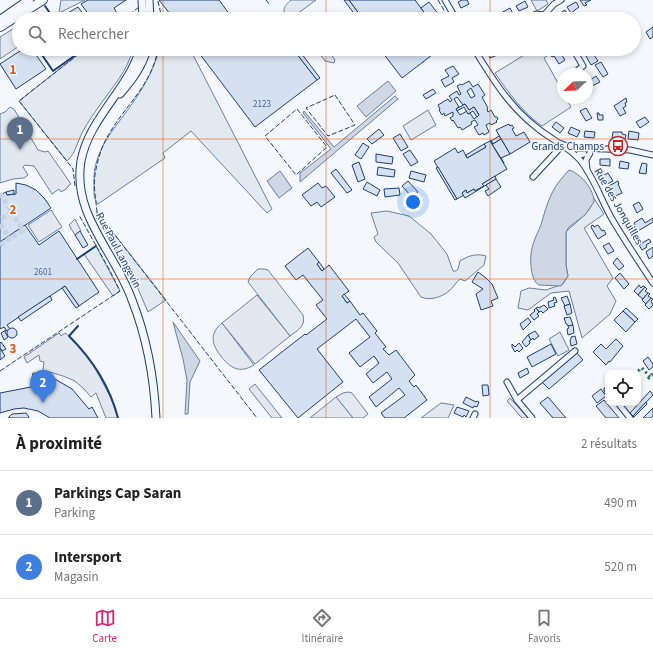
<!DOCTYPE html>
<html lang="fr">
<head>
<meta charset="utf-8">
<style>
	body { margin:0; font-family:"Source Sans 3",sans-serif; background:#f2f2f2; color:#222 }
	.controls { position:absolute; right:12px; bottom:12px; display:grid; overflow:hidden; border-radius:8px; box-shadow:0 2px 6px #0003 }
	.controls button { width:36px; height:36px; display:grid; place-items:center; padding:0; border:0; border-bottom:1px solid #e0e0e0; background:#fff; color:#222; font:20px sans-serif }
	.compass { position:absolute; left:557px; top:68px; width:36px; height:36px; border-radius:50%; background:#fff; box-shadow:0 2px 6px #0003; rotate:247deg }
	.you { position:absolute; left:413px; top:202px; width:14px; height:14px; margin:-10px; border:3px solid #fff; border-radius:50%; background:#1a73e8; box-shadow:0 0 0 6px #1a73e833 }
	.badge { display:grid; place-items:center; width:26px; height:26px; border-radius:50%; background:#db2777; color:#fff; font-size:13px; font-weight:700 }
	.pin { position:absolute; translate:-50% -33px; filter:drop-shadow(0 1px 2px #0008) }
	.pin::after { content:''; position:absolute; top:21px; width:14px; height:12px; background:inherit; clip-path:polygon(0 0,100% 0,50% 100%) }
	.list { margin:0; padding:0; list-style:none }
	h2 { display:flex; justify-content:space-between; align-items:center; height:52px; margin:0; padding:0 16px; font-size:17px }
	h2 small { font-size:13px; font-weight:400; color:#767676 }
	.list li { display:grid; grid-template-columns:26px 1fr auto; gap:12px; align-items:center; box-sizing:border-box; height:64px; padding:0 16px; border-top:1px solid #e0e0e0 }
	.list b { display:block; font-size:15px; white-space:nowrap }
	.list p { margin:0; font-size:13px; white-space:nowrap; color:#767676 }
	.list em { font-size:13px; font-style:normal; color:#767676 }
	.icon { flex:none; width:22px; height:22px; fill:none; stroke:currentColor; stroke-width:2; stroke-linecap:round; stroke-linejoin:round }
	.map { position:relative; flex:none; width:653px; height:418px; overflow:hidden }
	.search { position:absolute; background:#fff; box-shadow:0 2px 6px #0003; left:12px; right:12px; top:12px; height:44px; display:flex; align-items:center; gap:10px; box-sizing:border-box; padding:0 14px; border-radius:22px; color:#767676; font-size:15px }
	.sheet { height:180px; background:#fff }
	nav { display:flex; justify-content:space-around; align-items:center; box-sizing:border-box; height:56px; border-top:1px solid #e0e0e0; background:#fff; font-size:11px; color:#767676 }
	nav a { display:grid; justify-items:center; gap:2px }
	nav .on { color:#db2777 }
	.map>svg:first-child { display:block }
	.green { fill:#e3e9f0; stroke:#687fa3 }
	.parking { fill:#e3e8f0; stroke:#687fa3 }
	.water { fill:#cfd7e4; stroke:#687fa3 }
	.building { fill:#d5e0f0; stroke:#1d3f73; fill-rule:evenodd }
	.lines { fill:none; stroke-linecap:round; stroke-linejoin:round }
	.street-tunnel { stroke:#c9d2e0; stroke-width:5; stroke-dasharray:5 2.5; stroke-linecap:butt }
	.street-casing { stroke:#1d3f73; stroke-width:7 }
	.secondary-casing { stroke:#1d3f73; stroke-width:9 }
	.primary-casing { stroke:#1d3f73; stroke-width:10 }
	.street { stroke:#f4f7fb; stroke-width:5 }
	.secondary { stroke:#f4f7fb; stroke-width:7 }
	.primary { stroke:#f4f7fb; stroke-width:8 }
	.hedge { stroke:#2c6c60; stroke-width:3; stroke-dasharray:2 3; stroke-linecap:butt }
	.fence { stroke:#1d3f73; stroke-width:1; stroke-dasharray:5 2; stroke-linecap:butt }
	.wall { stroke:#1d3f73; stroke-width:2 }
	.grid { fill:none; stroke:#e8590c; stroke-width:1; stroke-opacity:0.55 }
	.labels { text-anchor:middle; stroke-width:3; stroke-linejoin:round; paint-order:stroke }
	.number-label { font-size:9px; fill:#4b6792 }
	.poi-label { font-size:11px; fill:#1d3f73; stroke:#f4f7fb; text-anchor:end }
	.street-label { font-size:11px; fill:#1d3f73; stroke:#f4f7fb }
	.grid-label { font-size:13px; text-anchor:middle; font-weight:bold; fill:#e8590c; stroke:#f4f7fb; stroke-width:3; stroke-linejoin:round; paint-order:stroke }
</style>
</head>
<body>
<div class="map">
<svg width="653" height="418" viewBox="0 0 653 418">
	<rect width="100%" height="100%" fill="#f4f7fb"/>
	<!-- green -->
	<g class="green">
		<path d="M291,0H316L290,19H288C281,11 284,6 291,0Z"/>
		<path d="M531,0H546L548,4L537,11Z"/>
		<path d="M85,49H133C127,72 113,86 100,105C94,113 88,122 83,131C77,142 76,153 67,161L19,101Z"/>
		<path d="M159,49H190L272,209L267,213L191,131L163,153L165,158L98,204C93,198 94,192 94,184C92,148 118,126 136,98C146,83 155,67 159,49Z"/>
		<path d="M534,49H557L544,58L563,92V98H566L571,107L542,126C523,113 508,92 495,73Z"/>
		<path d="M428,110L436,125L411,140L403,126Z"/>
		<path d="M593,197L604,214L584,228L613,278L607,286L616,301L610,314L582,338L569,291L551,293L528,310L518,308L521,291L529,288L546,290L563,284L568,276L566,265V232C574,223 595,210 593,197Z"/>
		<path d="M387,211L409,216L431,234L447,254L453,271H456L458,269L460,261C468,256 476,253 486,256L484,265L465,281L460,279C456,282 453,288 449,291C442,297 430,301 421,297L398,263L376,242L374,237L378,234L371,213Z"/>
		<path d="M97,212L166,300L148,312L136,284L96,217Z"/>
		<path d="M75,219L81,231L75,235L69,225Z"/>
		<path d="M96,246L120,291L113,296L84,254Z"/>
		<path d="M258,269H264L268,270L303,315C306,326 298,330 290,336L248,282L250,277Z"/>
		<path d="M222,323L254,365C239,374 230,368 220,355C211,343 210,333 222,323Z"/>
		<path d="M348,392L352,393L368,414L363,418H353L336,397L343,393Z"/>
		<path d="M441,403L454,405L448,418H421Z"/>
	</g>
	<!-- parking -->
	<g class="parking">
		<path d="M61,0H85L59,13Z"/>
		<path d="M19,25V46L0,59V37Z"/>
		<path d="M316,49H327L335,60L334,63L325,61Z"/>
		<path d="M10,107L14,109L38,150L45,152L48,151L71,184L68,186V187L66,189L61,192L59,189L52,194L34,166L25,165L23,167L28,175L24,178L13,179L0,183V114L5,112Z"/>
		<path d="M51,210L62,227L39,242L28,225Z"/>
		<path d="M257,295L290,336L255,364L222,323Z"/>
		<path d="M560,332L569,350L558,356L549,339Z"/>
		<path d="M59,333L61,336L65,333L69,336L83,351L93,364L111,398L118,418H106L96,393L91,397L84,389L75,381L63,376L43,370L44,362L40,361L39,355L27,363L24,357Z"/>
		<path d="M255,384L282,418H272L249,389Z"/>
		<path d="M336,397L353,418H310Z"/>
		<path d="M510,398L528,418H522L507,401Z"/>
	</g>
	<!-- water -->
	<g class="water">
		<path d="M388,81L396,91L366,117L357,106Z"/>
		<path d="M395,96L398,99L300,182V173L331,149L303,113L304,111L334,147Z"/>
		<path d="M569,170C581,174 594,189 594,202L585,215L569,227L566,232V265L568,276L561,286L539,285C531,281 530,263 531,254C532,244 537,234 541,225C544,214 547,203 552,193C556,184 563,177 569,170Z"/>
		<path d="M280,171L292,188L279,198L267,181Z"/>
		<path d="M173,322L200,361L190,382L188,414H185L187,380L183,359Z"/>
	</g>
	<!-- building -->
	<g class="building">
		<path d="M88,0H126L114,8L118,15L112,19H101L100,17L98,19H92L81,4Z"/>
		<path d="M159,0H219L233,19H174Z"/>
		<path d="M344,0H349L363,19H358Z"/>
		<path d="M349,0H415L429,19H363Z"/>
		<path d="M462,0H467L469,4L461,8L458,2Z"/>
		<path d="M580,0H591L585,3L587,5L584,6Z"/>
		<path d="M525,1L528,7L519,11L516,6Z"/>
		<path d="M429,2L442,19H429L421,8Z"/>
		<path d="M576,2L579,7L571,13L567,7Z"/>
		<path d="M78,7L87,19H60L61,17Z"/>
		<path d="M510,8L513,14L505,19L501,13Z"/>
		<path d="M565,10L569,17L570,19H563L559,14Z"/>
		<path d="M653,27V37L650,39L646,32Z"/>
		<path d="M23,49H32L46,69L16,89L0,64Z"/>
		<path d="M196,49H293L317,80L255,127Z"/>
		<path d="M293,49H298L320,78L317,80Z"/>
		<path d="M380,49H385L388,52L392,49H440L402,78Z"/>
		<path d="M494,49H503L505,52L490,58L488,53Z"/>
		<path d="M555,51L557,54L560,52L565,60L559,64L554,56L552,57L550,54Z"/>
		<path d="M592,52L598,61L591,65L586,56Z"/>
		<path d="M601,62L608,74L603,77L595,65Z"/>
		<path d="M453,66L459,74L452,78L454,82L445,87L441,80L449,76L445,70Z"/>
		<path d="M596,76L600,82L592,86L589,81Z"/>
		<path d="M469,81L473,87L478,84L485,95L482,97L488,108L487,109L488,112L491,110L495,117H497L498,119L496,121L497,122L491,125L490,123L486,125L489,132L484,135L483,133L479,135L474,127L478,125L475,120L471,122L472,124L462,130L460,127L458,128L453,120L452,121L450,118L453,116V112L445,116L444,113L442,115L439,110L440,109L438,105L448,99L450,102L452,100L449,96L457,91L459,95L461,94L457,86L461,84L462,85ZM471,88L475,96L471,98L467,91ZM457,97L463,105L465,104L469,110L474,107L479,115L474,119L470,113L468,114L467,111L460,115L456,109L459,107L454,99Z"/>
		<path d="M433,89L436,93L426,99L423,95Z"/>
		<path d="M626,98L627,102L625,103L626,106L623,108L626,113L620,116L614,106Z"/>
		<path d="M465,104L469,110L474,107L479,115L477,117L473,111L468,114L464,107L457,111L456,109Z"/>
		<path d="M586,108L592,118L586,121L580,111Z"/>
		<path d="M597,113H599V115H603V120H598Z"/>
		<path d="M645,117L649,122L640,128L636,122Z"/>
		<path d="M556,122L564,128L560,133L552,127Z"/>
		<path d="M509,124L510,126L512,125L514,128L512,129L516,136L524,132L530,142L510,154L496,130Z"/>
		<path d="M571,127L580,131L577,137L568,133Z"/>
		<path d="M379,129L384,135L372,144L367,139Z"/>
		<path d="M585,131L595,132L594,138L584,137Z"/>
		<path d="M629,131L639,133L638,140L628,139Z"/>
		<path d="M613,132H622V134L626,135L625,139L612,138Z"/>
		<path d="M400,134L408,147L401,151L393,138Z"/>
		<path d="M499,136L501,139L493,144L491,141Z"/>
		<path d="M501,139L510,154L501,158L504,163L490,141L491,140L493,144Z"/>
		<path d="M490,141L507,169L482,184L484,186L475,191L474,189L467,193L466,190L462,193L464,195L457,199L434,161L455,148L458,153L463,150L467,158L486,147L484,144Z"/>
		<path d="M363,143L369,147L361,159L355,155Z"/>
		<path d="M484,144L486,147L467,158L466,155Z"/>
		<path d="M410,150L418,162L411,166L403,154Z"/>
		<path d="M376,154L393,157L392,164L376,162Z"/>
		<path d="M600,159H610V166L600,165Z"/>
		<path d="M620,161L629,163L628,169L619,168Z"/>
		<path d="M359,162L365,179L358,182L352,165Z"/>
		<path d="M642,163L647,164L646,174L639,173Z"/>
		<path d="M378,167L395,170L394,177L377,175Z"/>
		<path d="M438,167L457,199L455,200L436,168Z"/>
		<path d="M336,169L352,190L347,193L331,173Z"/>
		<path d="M411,171L426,175L424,182L409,178Z"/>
		<path d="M608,173L613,181L607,184L602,176Z"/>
		<path d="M495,176L496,179L465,198L462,193L466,190L467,193L474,189L475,191L484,186L482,184Z"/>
		<path d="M496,179L501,187L488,196L485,191L489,189L486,185Z"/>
		<path d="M408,181L418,192L412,197L402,186Z"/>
		<path d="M618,181L619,184H618L622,193L611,198L607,187Z"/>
		<path d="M367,182L380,190L377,196L363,189Z"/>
		<path d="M16,183L26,185L36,190L44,198L51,208L0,242V195L6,192L7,195L16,194Z"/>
		<path d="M318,183L322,188L326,186L335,197L321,207L317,202L311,206L302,195Z"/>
		<path d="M399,188L400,195L385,197L384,189Z"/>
		<path d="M14,190V194L7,195L6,192Z"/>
		<path d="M639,202L643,209L637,213L633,205Z"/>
		<path d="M642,218L645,223L653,218V222L638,231L634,223Z"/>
		<path d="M25,225L39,245L59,231L99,292L79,306L65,286L7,325L10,329L7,331L4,327L0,329V242Z"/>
		<path d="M593,225L594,227L598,225L602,231L604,230L606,234L598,239L592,229L591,226Z"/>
		<path d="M80,231L88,245L83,248L75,235Z"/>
		<path d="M649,239L651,242L646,245L647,247L642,250L639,245Z"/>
		<path d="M609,243L614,251L608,254L603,246Z"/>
		<path d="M653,247V256L649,259L646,252Z"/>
		<path d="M308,248L319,262L317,264L322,271L329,265L349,291L342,296L347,303L350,301L360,315L363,313L377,331L375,333L386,347L383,349L389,355L396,350L415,375L409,381L414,387L416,385L427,400L404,418H385L381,413L405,395L399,388L376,407L369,397L392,379L387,372L373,383L366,374L379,363L374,356L360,367L349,353L370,337L356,319L317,349L343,382L298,418L259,370L305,334L306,335L327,319L316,305L323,300L303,275L296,280L285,266Z"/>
		<path d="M617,258L624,266L619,270L613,263Z"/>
		<path d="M319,262L324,269L322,271L317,264Z"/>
		<path d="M478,272L486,278L492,284L498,298L491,301L493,306L481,310L476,294L483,289L472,282Z"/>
		<path d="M620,273L629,284L624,289L615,278Z"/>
		<path d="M639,285L641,288L643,286L645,287L638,295L634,291Z"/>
		<path d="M65,286L79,306L76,308L62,288Z"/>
		<path d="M645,287L647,289L645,291L648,293L643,299L638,295Z"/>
		<path d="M648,293L650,294L648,296L651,298L646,304L642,300Z"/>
		<path d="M344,294L350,301L347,303L342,296Z"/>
		<path d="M50,296L52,300L21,321L18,317Z"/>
		<path d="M567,296L570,304L565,306L561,298Z"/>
		<path d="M555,297L557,302L554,303L555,306L549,308L548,302L554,300L553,298Z"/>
		<path d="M651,298L653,299L651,301L653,305L649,309L645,305Z"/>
		<path d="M570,304L572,313L567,315L564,306Z"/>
		<path d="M544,305L548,309L543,313L541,311L539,312L536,308L538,307L539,308Z"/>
		<path d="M536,308L539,312L537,314L539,316L534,320L530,315L535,311L534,310Z"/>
		<path d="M626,308L638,319L635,322L623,311Z"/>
		<path d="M623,311L635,322L626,332L614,320Z"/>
		<path d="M570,317L573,325L568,326L567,324H566L564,318Z"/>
		<path d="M528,318L531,322L523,330L520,324Z"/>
		<path d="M573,325L574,333L568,335L567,329L569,328L568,326Z"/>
		<circle cx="12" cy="333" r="5"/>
		<path d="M6,330L5,332L8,337L4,340L1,333Z"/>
		<path d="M535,331L539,336L534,340L533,338L531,340L528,335Z"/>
		<path d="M528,335L531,340L529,341L530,343L526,347L522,342Z"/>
		<path d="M575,336L577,344L571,346L570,340L571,339V337Z"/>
		<path d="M616,339L623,346L610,362L609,361L606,365L593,352L601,344L606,349Z"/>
		<path d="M1,342L6,349L2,351L0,348V343Z"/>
		<path d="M519,343L523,348L519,352L517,350L515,352L512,347V344L515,347Z"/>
		<path d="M551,344L556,354L532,367L527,357Z"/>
		<path d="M0,348L5,356L0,360Z"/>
		<path d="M577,353L583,360L549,389L542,382Z"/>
		<path d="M648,357L653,364V367L649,370L643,361Z"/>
		<path d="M527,368L529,373L520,378L518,373Z"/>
		<path d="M33,373L48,375L72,389L89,409L92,407L98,418H50L38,411L24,408L14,409L0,413V393L31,387Z"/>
		<path d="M482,385H488L489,395L483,396Z"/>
		<path d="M601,389L606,396L597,403L592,396Z"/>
		<path d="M650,391L653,395L633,416L630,413Z"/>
		<path d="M466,397L476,402L477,401L479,402L477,407L474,406L473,408L463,403Z"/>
		<path d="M548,397L566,418H553L540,403Z"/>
		<path d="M604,400L619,418H606L596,406Z"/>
		<path d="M646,402L647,404L634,417L633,416Z"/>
		<path d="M457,407L469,411L466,417L464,415L463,417L454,413Z"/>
		<path d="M653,408V416L651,418H643Z"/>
		<path d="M26,413L29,417L28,418H8L12,414Z"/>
	</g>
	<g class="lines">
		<!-- street-tunnel -->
		<g class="street-tunnel">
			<path d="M0,193L12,212L0,220"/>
			<path d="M0,224L10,239"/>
			<path d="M0,245L23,230L12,212"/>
		</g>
		<!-- street casing -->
		<g class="street-casing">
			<g id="street">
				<path d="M445,0L456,19"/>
				<path d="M545,14L554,4L561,0"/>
				<path d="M527,19L536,14L552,16L554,19"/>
				<path d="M474,49C492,78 509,106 536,127C550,139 568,146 580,160C594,177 601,200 612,219C625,241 639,262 653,283"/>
				<path d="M573,49L583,66L578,70"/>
				<path d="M563,145L580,148L630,150L653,155"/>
				<path d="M579,154L581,155L584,154"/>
				<path d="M587,170L586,160L590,153"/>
				<path d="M533,177L558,150L562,144"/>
				<path d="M507,382L517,400"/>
				<path d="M607,390L608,392"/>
				<path d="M618,403L630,418"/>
				<path d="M473,418L475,414"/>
				<path d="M532,418L517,400L575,351"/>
			</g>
		</g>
		<!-- secondary casing -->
		<g class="secondary-casing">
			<g id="secondary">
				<path d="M142,0L143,19"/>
				<path d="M149,0L150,19"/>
				<path d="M140,49C128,90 89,118 81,161C72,215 115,252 132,300C147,338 154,377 156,418"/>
				<path d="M120,94C132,80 142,67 147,49"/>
			</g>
		</g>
		<!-- primary casing -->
		<g class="primary-casing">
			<g id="primary">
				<path d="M0,20L29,0"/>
				<path d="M0,27L43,0"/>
			</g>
		</g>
		<!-- street -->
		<use href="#street" class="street"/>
		<!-- secondary -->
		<use href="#secondary" class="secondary"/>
		<!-- primary -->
		<use href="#primary" class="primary"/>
		<!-- hedge -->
		<g class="hedge">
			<path d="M638,375L640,374L639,370L642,368L650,377"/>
			<path d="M648,379L653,373"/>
		</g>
		<!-- fence -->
		<g class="fence">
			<path d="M266,0L270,5"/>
			<path d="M438,0L449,19"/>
			<path d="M158,1L162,19"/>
			<path d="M124,19L139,7"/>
			<path d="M158,49C151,86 127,103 109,134C102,145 97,161 95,175C93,186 96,200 97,212L257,418"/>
			<path d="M335,95L355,125L328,136L306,108Z"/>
			<path d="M297,109L327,147L296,175L265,136Z"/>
			<path d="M75,186L73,169L19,101L85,49"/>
			<path d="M0,371L120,291L109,269L79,215"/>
		</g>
		<!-- wall -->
		<g class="wall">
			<path d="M45,6L54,19"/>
			<path d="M38,49L53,71L77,54L73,49"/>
			<path d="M77,259L96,246"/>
			<path d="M78,326L69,336C92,359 110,387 118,418"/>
		</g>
	</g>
	<!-- grid -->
	<path class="grid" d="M163,0V19M326,0V19M490,0V19M163,49V418M326,49V418M490,49V418M0,139H653M0,279H653"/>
	<!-- icons -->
	<defs>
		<g id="bus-ring" transform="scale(1)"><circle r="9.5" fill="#f4f7fb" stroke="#c62828" stroke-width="1.5"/><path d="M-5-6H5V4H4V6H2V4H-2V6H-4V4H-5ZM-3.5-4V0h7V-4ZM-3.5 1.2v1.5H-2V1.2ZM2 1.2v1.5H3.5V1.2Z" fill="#c62828"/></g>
	</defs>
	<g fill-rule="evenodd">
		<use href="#bus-ring" x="618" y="146"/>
	</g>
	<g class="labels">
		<!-- number labels -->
		<g class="number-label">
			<text x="262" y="107">2123</text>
			<text x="43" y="275">2601</text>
		</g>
		<!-- poi labels -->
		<g class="poi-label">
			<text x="604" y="150">Grands Champs</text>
		</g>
		<!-- street labels -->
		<g class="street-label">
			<text transform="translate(619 206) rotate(60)" y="4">Rue des Jonquilles</text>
			<text transform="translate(119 250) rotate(62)" y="4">Rue Paul Langevin</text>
		</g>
	</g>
	<g class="grid-label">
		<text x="13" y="74">1</text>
		<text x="13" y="214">2</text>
		<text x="13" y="353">3</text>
	</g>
</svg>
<div class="controls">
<button><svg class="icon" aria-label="locate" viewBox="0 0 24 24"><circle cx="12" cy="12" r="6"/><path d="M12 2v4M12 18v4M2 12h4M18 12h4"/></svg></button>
</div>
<svg class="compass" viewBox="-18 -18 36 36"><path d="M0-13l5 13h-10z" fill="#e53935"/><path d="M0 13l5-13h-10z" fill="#767676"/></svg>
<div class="you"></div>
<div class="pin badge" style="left:20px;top:150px;background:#5c6f8a">1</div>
<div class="pin badge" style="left:43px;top:403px;background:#3f7fe0">2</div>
<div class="search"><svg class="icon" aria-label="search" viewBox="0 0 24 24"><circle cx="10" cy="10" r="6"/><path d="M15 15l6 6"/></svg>Rechercher</div>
</div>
<section class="sheet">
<h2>À proximité<small>2 résultats</small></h2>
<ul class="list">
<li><span class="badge" style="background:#5c6f8a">1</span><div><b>Parkings Cap Saran</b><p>Parking</p></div><em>490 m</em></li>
<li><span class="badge" style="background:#3f7fe0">2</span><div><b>Intersport</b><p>Magasin</p></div><em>520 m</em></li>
</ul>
</section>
<nav>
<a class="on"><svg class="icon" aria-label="map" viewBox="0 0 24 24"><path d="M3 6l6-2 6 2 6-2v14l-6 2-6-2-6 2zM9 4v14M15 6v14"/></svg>Carte</a>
<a><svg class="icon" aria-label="directions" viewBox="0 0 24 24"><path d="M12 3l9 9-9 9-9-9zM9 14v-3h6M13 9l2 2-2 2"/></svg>Itinéraire</a>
<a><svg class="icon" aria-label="saved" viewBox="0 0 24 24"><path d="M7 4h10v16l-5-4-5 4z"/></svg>Favoris</a>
</nav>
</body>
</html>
